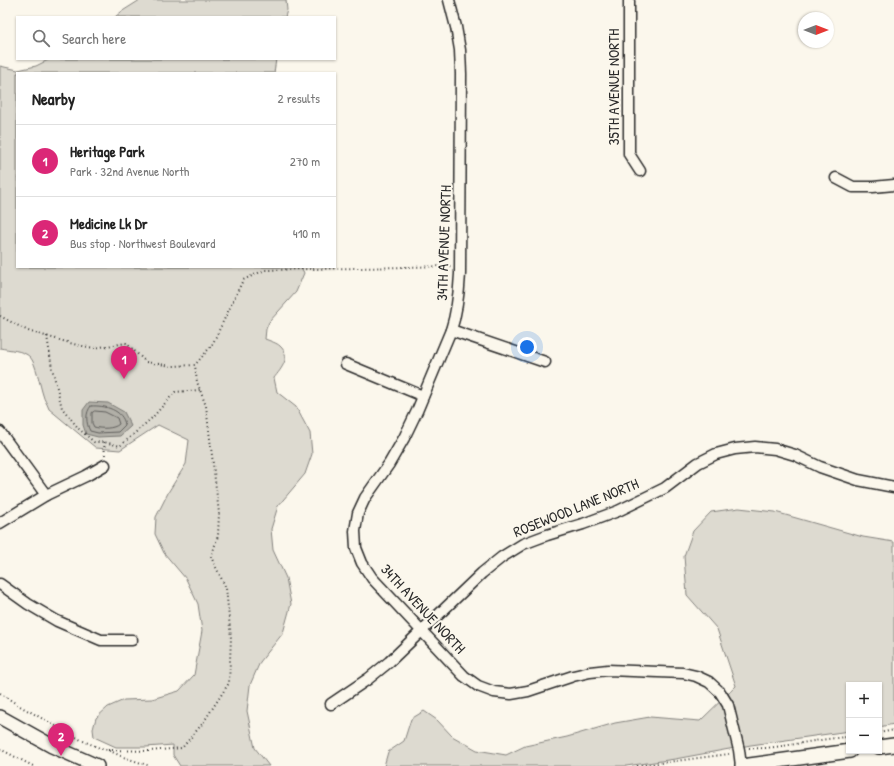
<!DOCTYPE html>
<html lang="en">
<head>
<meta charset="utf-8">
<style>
	body { margin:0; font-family:"Patrick Hand",sans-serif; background:#f6f6f6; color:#222 }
	.controls { position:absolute; right:12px; bottom:12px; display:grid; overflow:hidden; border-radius:0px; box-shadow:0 1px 3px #0004 }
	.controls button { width:36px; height:36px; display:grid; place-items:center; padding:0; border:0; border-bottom:1px solid #e0e0e0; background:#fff; color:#222; font:20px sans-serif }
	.compass { position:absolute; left:798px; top:12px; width:36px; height:36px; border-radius:50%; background:#fff; box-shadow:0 1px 3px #0004; rotate:90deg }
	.you { position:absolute; left:527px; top:347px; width:14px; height:14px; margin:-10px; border:3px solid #fff; border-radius:50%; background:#1a73e8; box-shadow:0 0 0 6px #1a73e833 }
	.badge { display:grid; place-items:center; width:26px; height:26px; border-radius:50%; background:#db2777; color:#fff; font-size:13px; font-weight:700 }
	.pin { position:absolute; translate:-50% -33px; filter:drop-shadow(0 1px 2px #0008) }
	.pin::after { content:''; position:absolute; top:21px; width:14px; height:12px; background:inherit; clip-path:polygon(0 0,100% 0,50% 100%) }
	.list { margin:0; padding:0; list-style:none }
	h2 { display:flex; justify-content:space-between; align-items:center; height:52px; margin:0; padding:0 16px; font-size:17px }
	h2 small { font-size:13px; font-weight:400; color:#767676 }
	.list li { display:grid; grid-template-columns:26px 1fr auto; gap:12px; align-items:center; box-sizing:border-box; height:72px; padding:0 16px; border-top:1px solid #e0e0e0 }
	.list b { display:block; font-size:15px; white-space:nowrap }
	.list p { margin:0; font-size:13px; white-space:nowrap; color:#767676 }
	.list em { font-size:13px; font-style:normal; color:#767676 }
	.icon { flex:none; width:22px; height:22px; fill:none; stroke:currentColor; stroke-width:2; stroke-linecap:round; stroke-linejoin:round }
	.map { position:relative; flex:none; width:894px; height:766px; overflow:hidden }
	.search { position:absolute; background:#fff; box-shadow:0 1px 3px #0004; left:16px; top:16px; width:320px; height:44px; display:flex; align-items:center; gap:10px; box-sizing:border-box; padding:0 14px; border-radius:0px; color:#767676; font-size:15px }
	.panel { position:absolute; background:#fff; box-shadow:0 1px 3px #0004; left:16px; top:72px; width:320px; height:196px; border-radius:0px }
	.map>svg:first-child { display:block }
	.green { fill:#dddad0; stroke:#84827e }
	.water { fill:#b1afa7; stroke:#7b7a75 }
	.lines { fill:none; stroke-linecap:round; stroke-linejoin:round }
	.shore { stroke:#61605d; stroke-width:1 }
	.minor-casing { stroke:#2b2b2b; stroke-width:13 }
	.major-casing { stroke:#2b2b2b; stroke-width:16 }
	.path { stroke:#2b2b2b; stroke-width:2; stroke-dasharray:1 3; stroke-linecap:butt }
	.minor { stroke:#fbf7ec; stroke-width:10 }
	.major { stroke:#fbf7ec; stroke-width:13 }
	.labels { text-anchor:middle; stroke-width:4; stroke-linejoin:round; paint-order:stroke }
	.street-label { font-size:15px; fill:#2b2b2b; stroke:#fbf7ec }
</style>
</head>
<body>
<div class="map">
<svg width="894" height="766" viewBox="0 0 894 766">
	<rect width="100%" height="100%" fill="#fbf7ec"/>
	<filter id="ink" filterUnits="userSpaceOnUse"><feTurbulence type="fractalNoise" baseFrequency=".025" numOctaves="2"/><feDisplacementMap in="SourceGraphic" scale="8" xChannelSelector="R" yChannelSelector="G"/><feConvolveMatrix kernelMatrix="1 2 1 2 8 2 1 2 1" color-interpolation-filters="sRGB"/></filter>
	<g filter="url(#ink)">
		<!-- green -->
		<g class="green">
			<path d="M140,0H286L287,10L285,17H115L121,12Z"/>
			<path d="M50,59H276L274,73H17V267H301L304,273L296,292L269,322L266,329L265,339C270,341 277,343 280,346C292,357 281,369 274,378L277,392L296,407L310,433L312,454L305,474L278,506L271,529L273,550L286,578L291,604L283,633L260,662L250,685L247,711L255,748L269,766H180L173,755V745L146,747H116L94,737L93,729L96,718L108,707L124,700L152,699L179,691L194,675L202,631L198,604L186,579L164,553L155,534L156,517L169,491L186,464L189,440L158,425L120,450L96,448L49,409C47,403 44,400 43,395C40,386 36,363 30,357C23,350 9,350 0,348V66L18,70L36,66Z"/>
			<path d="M739,508L775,512L863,537L894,542V724L879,727V685H849V731L751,745L675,759L626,766H384L388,752L404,741L411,719L424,711L437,720L452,736L477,750L506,755L525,746L567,737L615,723L650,717L700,721L736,686L717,629L687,595L684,556L693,531L711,512Z"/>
		</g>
		<!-- water -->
		<path class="water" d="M89,402L108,403L124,412L131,426L120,436L98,437L86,434L83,425V410Z"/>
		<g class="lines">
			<!-- shore -->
			<g class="shore">
				<path d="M91,406C105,405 123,410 125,425L118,432L98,433L90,431C86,423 85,413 91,406Z"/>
				<path d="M95,411L105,412L117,418L119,424C114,429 101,429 94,427L92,423V413Z"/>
			</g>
			<!-- minor casing -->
			<g class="minor-casing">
				<g id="minor">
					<path d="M449,0L456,27L460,50L461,74L460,274C459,293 457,312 451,330L417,411L404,438L389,464L365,498L358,513L355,531L356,548L362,563L372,578L464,676L478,686L494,692L511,694L528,691L573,676L590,672L608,670L683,673L696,676L709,682L720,692L728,705L739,750L741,766"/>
					<path d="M629,0V154L640,171"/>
					<path d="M836,178L853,187H873L894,185"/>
					<path d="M451,330L545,362"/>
					<path d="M346,364L423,396"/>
					<path d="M0,432L46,495"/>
					<path d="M0,523L46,495L86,476L105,465"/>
					<path d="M0,584L28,604L57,621L101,640H132"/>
					<path d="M331,704L368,679L389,662L482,573L502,557L523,544L547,535L583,524L618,511L665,488L698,463L716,454L735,449L755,447L775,449L795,455L820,467L858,480L894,487"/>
				</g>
			</g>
			<!-- major casing -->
			<g class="major-casing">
				<g id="major">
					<path d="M0,717L52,746L97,766"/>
					<path d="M879,747L894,745"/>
					<path d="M742,766L850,751"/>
				</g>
			</g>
			<!-- path -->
			<g class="path">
				<path d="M0,316L28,331L77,345L94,348L126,343L146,362L172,366L195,365L212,345L243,280L265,270L451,266"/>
				<path d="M47,336L52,368L62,408L79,429L94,442H104L120,446L152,418L175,392L200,390"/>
				<path d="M104,442L105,456"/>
				<path d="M0,693L18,705L81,740L102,749L108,750L123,757L150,766"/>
				<path d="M879,733L894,730"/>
				<path d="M749,748C762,749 776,747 789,745C809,742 829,738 849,737"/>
				<path d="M0,749L33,766"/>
				<path d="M108,750L150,751L182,748L203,723L229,683L231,638L226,588L211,557L218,536L219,513L206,406L197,382L195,365"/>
				<path d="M637,766L729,754"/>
			</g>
			<!-- minor -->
			<use href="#minor" class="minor"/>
			<!-- major -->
			<use href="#major" class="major"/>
		</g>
	</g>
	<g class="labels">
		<!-- street labels -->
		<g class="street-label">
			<text transform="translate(614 87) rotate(-90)" y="5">35TH AVENUE NORTH</text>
			<text transform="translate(444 243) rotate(-88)" y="5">34TH AVENUE NORTH</text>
			<text transform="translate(576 508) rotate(-22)" y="5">ROSEWOOD LANE NORTH</text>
			<text transform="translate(423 609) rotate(47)" y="5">34TH AVENUE NORTH</text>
		</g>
	</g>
</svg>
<div class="controls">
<button>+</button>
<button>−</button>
</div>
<svg class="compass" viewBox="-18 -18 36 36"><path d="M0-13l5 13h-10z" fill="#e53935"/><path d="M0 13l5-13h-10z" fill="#767676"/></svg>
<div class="you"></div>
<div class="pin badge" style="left:124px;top:379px">1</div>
<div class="pin badge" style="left:61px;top:756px">2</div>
<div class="search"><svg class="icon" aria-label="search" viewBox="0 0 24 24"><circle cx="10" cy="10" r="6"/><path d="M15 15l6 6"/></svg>Search here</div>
<section class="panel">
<h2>Nearby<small>2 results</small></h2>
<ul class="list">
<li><span class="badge">1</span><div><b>Heritage Park</b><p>Park · 32nd Avenue North</p></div><em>270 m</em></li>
<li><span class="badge">2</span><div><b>Medicine Lk Dr</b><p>Bus stop · Northwest Boulevard</p></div><em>410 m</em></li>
</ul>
</section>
</div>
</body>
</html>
